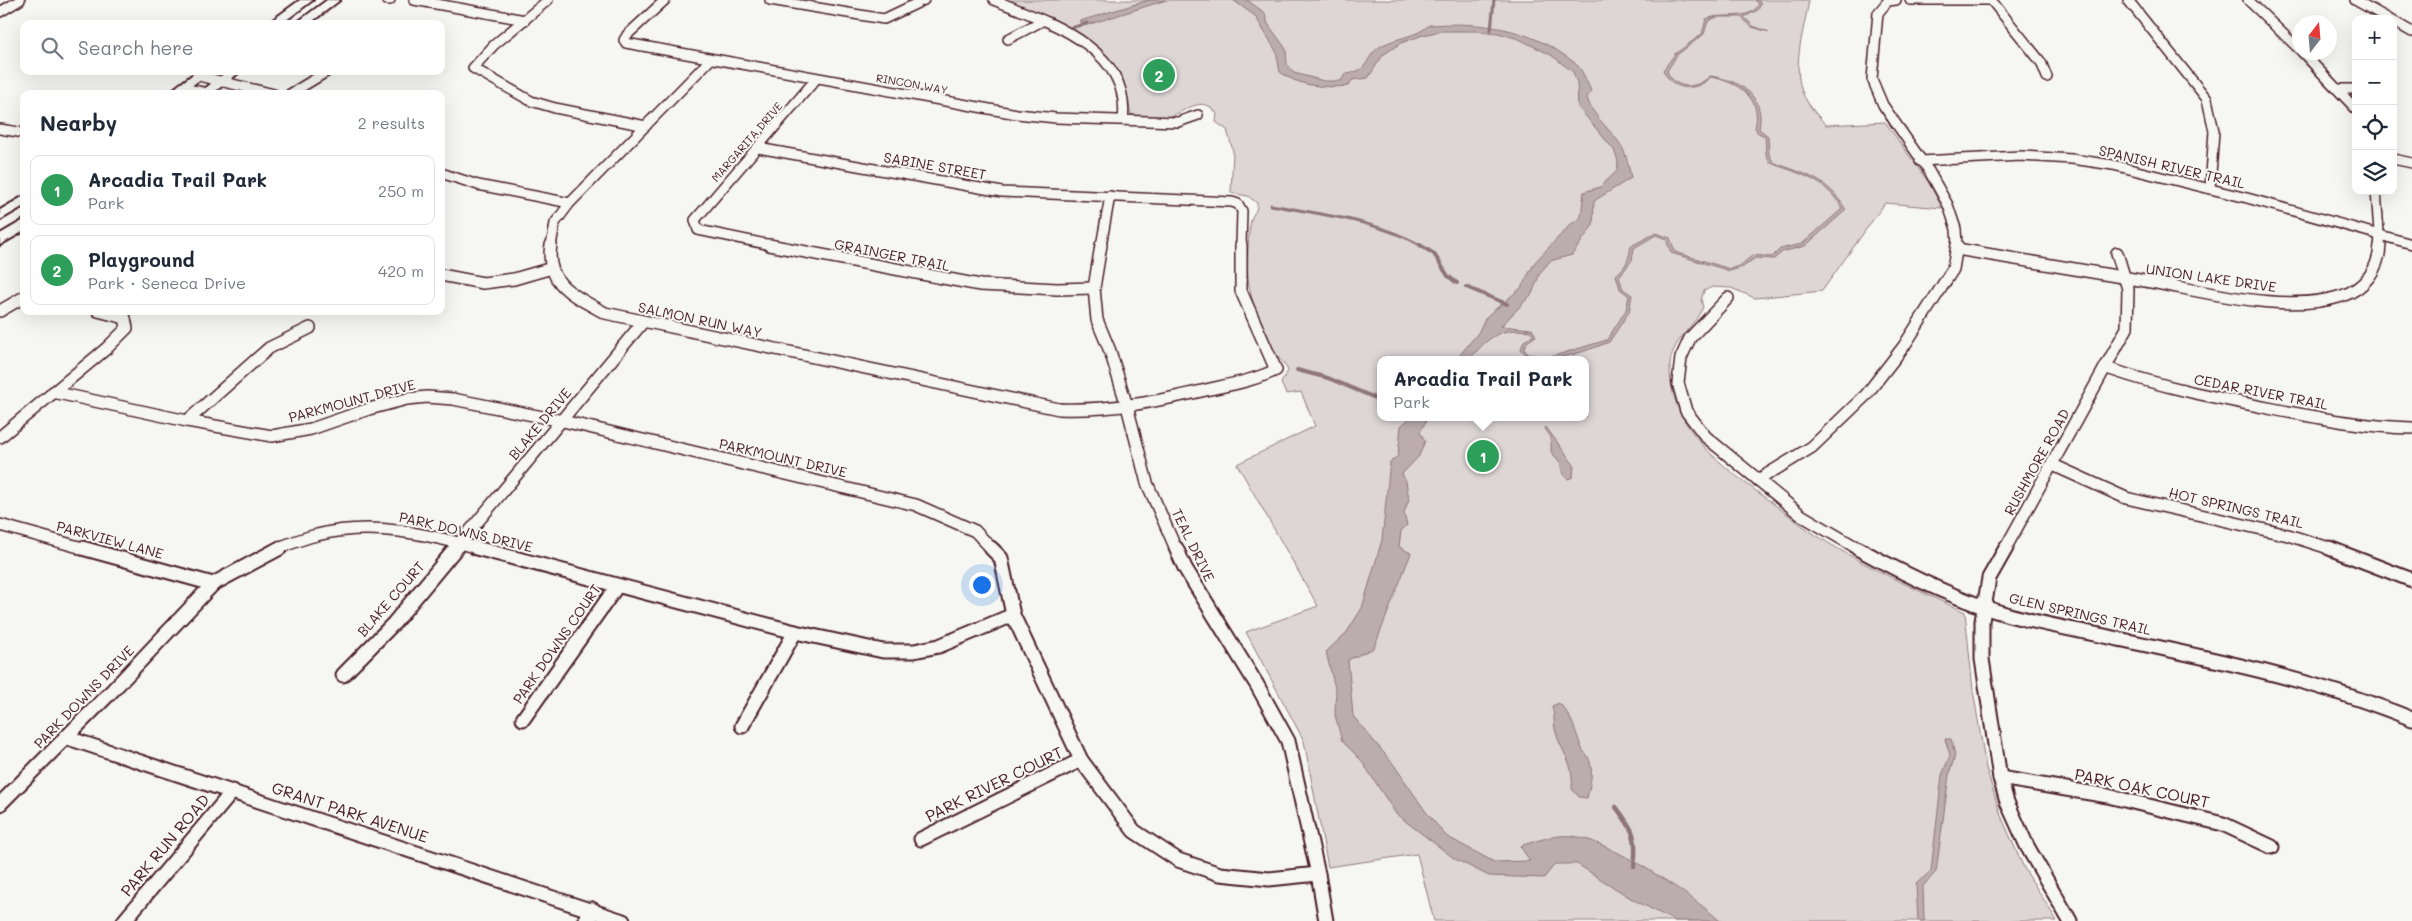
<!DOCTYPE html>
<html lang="en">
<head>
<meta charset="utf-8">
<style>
	body { margin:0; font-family:Mali,sans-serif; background:#f2f2f3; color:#1f2937 }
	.controls { position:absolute; right:15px; top:15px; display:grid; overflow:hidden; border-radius:10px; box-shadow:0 5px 20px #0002 }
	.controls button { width:45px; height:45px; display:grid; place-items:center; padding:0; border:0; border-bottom:1px solid #e0e1e3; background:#fff; color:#1f2937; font:25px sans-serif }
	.compass { position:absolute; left:2292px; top:15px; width:45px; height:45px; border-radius:50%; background:#fff; box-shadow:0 5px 20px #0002; rotate:16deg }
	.you { position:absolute; left:981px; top:584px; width:18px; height:18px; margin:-12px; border:4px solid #fff; border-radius:50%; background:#1a73e8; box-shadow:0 0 0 8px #1a73e833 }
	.badge { display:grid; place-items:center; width:32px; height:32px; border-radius:50%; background:#0f766e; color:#fff; font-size:16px; font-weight:700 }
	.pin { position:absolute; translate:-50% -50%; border:2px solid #fff; box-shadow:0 1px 5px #0006 }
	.popup { position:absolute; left:1377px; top:356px; width:212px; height:65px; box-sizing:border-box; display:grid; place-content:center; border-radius:10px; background:#fff; filter:drop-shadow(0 1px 4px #0005); font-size:16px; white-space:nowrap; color:#747a83 }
	.popup b { font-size:19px; color:#1f2937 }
	.popup::after { content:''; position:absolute; left:50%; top:100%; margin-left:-10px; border:10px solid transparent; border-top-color:#fff }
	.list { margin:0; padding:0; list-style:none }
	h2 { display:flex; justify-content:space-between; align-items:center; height:65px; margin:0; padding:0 20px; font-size:21px }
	h2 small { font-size:16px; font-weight:400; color:#747a83 }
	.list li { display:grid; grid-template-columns:32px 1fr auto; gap:15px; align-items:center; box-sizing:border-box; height:70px; margin:0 10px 10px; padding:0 10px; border:1px solid #e0e1e3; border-radius:10px }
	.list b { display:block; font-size:19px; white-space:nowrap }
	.list p { margin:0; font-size:16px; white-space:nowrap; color:#747a83 }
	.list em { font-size:16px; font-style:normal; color:#747a83 }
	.icon { flex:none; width:28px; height:28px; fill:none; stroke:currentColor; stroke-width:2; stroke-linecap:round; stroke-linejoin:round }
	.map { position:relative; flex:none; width:2412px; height:921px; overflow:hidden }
	.search { position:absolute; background:#fff; box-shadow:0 5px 20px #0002; left:20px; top:20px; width:425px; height:55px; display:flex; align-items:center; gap:12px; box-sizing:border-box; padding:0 18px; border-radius:10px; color:#747a83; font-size:19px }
	.panel { position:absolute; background:#fff; box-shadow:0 5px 20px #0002; left:20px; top:90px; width:425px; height:225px; border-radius:10px }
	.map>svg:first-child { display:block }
	.green { fill:#ddd6d5; stroke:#947a80; fill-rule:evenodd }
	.water { fill:#bbadae; stroke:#8e747a }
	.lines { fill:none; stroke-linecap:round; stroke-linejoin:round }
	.stream-far2 { stroke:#8e747a; stroke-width:3 }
	.stream-far1 { stroke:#8e747a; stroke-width:4 }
	.stream { stroke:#8e747a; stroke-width:4.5 }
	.minor-far2-casing { stroke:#4a1f2b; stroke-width:12 }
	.minor-far1-casing { stroke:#4a1f2b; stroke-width:14 }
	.minor-casing { stroke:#4a1f2b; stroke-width:17 }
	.tertiary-casing { stroke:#4a1f2b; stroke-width:4 }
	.secondary-casing { stroke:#4a1f2b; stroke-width:4 }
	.minor-far2 { stroke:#f6f6f2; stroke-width:9 }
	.minor-far1 { stroke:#f6f6f2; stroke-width:11 }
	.minor { stroke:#f6f6f2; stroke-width:13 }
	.tertiary { fill:#f6f6f2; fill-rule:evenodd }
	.secondary { fill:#f6f6f2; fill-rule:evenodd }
	.labels { text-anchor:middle; stroke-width:4; stroke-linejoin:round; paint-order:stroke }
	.far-street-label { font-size:11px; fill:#4a1f2b; stroke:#f6f6f2 }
	.street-label { font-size:14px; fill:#4a1f2b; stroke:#f6f6f2 }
	.near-street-label { font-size:16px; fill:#4a1f2b; stroke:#f6f6f2 }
</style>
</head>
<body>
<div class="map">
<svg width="2412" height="921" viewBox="0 0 2412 921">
	<rect width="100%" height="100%" fill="#f6f6f2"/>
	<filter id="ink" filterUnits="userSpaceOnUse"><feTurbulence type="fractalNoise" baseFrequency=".02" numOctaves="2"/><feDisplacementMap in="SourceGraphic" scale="10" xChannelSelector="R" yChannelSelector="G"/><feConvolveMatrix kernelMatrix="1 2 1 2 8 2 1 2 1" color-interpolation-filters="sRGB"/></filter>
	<g filter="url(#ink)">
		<!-- green -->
		<path class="green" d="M1004,0H1809C1804,32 1788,74 1808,103C1813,111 1820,118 1826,125L1885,122L1929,183L1942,208L1885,203L1822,291L1755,298L1731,288L1712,287L1704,291L1701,299L1703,307C1694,328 1671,341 1670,365C1668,429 1725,468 1771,502C1790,516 1809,532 1830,544C1873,570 1919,591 1965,612L1973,690L1986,768L2001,816L2024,868L2057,921H1434L1417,854L1328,867L1304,741L1246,632L1318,606L1237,464L1315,426L1301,392L1286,394L1281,383L1288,371C1285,362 1277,359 1273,350C1261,328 1251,303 1248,278C1247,263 1248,234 1251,220C1253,213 1258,211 1257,203L1248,196L1231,193L1233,151L1227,130L1216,122L1217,114C1202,92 1184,114 1167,117C1157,119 1146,117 1136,116L1131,114C1128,103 1127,90 1122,80C1100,35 1047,20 1004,0ZM1380,360H1586V417H1380Z"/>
		<!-- water -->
		<g class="water">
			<path d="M1149,0H1166L1084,26L1080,21Z"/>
			<path d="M1233,0H1247L1265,13L1268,24L1286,49L1287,65L1294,73L1324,81H1341L1345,74C1373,71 1363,55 1383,45C1398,37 1417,37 1429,25C1475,22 1518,26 1558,51C1565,56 1577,63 1581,70C1585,77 1588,84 1591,91L1587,98C1593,118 1612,130 1622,147C1627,157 1629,167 1631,178L1594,201L1593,225L1572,255L1550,261L1540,273L1532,294L1501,326L1532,329L1536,336L1527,342L1524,349L1528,354L1550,357L1607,340L1626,310L1629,296L1620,289L1616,275C1626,267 1629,259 1631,246L1656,233L1670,238L1675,252L1730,269L1741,265L1753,255L1772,257L1780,249L1802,244L1842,209C1828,180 1798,173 1770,163L1766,154L1765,136L1758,133L1755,128C1763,98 1738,82 1711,77C1696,92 1673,92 1663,70L1675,54L1702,34L1706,19C1722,12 1750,22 1759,4L1755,0H1758L1761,4L1758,10L1744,17L1753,26L1769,32L1752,27L1741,17H1717L1708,21L1704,34L1677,55L1667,71C1676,91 1696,89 1710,76C1739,80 1766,95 1759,129L1768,136L1769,154L1773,162C1806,175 1828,178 1846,210L1805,246L1782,252L1774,259L1755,258L1743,267L1730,271L1671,253L1666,239L1656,235L1634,248L1632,260L1619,277L1623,289L1632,295L1629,312L1609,342C1589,350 1535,371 1521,349L1524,341L1534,335L1530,331C1500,327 1488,337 1469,360H1454L1459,356L1478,333L1486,317L1521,288L1535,262L1570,225L1581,217L1584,192L1600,187L1617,171L1618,161L1614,150L1578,107L1577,83L1573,72L1551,55L1519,39L1498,33L1476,31H1441L1423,35L1401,43L1383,55L1368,78L1352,80L1349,86C1325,88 1300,87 1280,72L1276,51L1255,16Z"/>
			<path d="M1411,417H1428L1420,432L1425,441L1419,456L1402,474L1406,481L1409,499L1404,513L1407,525L1401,531L1399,547L1411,553L1374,648L1348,660L1353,716L1394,765L1426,812L1446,836L1494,862L1530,861L1520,846C1536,841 1555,834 1572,836C1607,839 1694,896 1720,921H1675L1632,899L1577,864H1555L1544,878L1489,876L1455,859L1396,814L1361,760L1342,741L1335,715L1336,692L1326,652L1347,632L1362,608L1382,540L1390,462L1398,456L1401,426Z"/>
			<path d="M1546,427L1574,465L1573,477L1568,479L1563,475L1560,462L1551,452V437L1545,429Z"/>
			<path d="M1559,703C1573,717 1575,731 1582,749C1584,752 1588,755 1589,759C1594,771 1590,786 1587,798L1579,797L1572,789C1574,759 1561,754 1555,729C1554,722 1554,713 1552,706Z"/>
			<path d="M1945,739H1951L1955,755L1949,775L1936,872L1923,886L1924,921H1918L1916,884L1931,871L1942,775L1950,755Z"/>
		</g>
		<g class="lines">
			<!-- stream-far2 -->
			<g class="stream-far2">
				<path d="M1068,29L1087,23"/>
				<path d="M1491,30L1494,0"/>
				<path d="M1271,205C1322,215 1376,220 1422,246"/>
			</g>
			<!-- stream-far1 -->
			<g class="stream-far1">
				<path d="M1420,245L1434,254L1448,276L1457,283"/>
				<path d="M1466,287L1507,304"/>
				<path d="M1297,370L1328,378L1380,400"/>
			</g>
			<!-- stream -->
			<path class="stream" d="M1616,807C1633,829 1638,837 1634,866"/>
			<!-- minor-far2 casing -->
			<g class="minor-far2-casing">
				<g id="minor-far2">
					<path d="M387,0H390"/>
					<path d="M414,0L525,20"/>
					<path d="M548,0L494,45L473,68L531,101L555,108L646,126"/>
					<path d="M665,0L627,35L624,40L626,43L1017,114L1056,118L1178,122L1198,115"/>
					<path d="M770,0L884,19L924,0"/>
					<path d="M994,0C1046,21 1132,48 1123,120"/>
					<path d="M1896,0L1888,1L1878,13L1872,79L1883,105L1929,171L1948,205L1956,229L1957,246"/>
					<path d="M1910,0H1991"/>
					<path d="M1991,0L2041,62L2047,77"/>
					<path d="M2128,0L2207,99L2214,131L2210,189"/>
					<path d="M2248,0L2300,50"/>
					<path d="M2355,0L2389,19"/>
					<path d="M0,12L20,0"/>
					<path d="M2393,21L2412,32"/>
					<path d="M1008,39L1042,21"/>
					<path d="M2302,52L2356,109"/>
					<path d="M199,76L274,94"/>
					<path d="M182,88L213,94"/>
					<path d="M2338,89H2356"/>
					<path d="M290,94L328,71"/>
					<path d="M0,129L24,133"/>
					<path d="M758,148L1002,192L1232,202L1238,204L1242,211L1241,246"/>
					<path d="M2393,159L2412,163"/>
					<path d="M1920,161L2021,156L2072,159L2113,165L2247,198L2412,244"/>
					<path d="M441,173L478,185L570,203"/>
					<path d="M2376,191L2380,246"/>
					<path d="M551,246L555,223L570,203L710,60"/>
					<path d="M776,246L698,230L695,220L816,79"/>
					<path d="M1101,246L1110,196"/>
				</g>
			</g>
			<!-- minor-far1 casing -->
			<g class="minor-far1-casing">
				<g id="minor-far1">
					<path d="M551,245C544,285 577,297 605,313L1059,409C1111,411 1160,401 1210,389C1233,384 1255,380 1276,370L1241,291V245"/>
					<path d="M769,245L980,285L1057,289L1094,288"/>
					<path d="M1101,245L1094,288L1097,320L1110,351L1127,406L1147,483L1176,549"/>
					<path d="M1957,249C2022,260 2086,271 2151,282C2208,292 2286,314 2342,296C2365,288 2379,269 2380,245"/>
					<path d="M441,275L483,283L514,279L552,268"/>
					<path d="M1728,298L1690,338L1681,358L1678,383L1686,411L1706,437L1801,515L1859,549"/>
					<path d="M0,311L24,297"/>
					<path d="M2107,368C2161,387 2217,398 2273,409C2319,418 2365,427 2412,428"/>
					<path d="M53,392L187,421L272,436L311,429L369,409L407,399L427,397L453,399L563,421L916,505L975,531L992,549"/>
					<path d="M187,421L269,348L310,328"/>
					<path d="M0,437L107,348L127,328L125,318L98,311"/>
					<path d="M2053,465L2126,498L2288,535L2332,549"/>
					<path d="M1758,480L1812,447L1866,395L1904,346L1953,269L1957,245"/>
					<path d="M0,525L86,549"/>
					<path d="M276,549C289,544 303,538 317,535C371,521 428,534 481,549"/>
					<path d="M455,549L643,322"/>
					<path d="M2005,549L2127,328L2128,289L2117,253"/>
				</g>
			</g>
			<!-- minor casing -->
			<g class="minor-casing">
				<g id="minor">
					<path d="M82,548L213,584"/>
					<path d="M476,548L795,632L883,651H914L939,646L1013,615"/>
					<path d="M991,548L1001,558L1013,615L1081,760L1134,831L1178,860L1220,874L1269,879L1318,874"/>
					<path d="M1176,548L1185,568L1257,685L1288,741L1318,874L1326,921"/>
					<path d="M1857,548C1902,573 1960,601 2009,615C2042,624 2076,630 2109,637C2212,659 2314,679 2412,719"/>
					<path d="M2006,548L1989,578L1982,621V659L2000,778L2007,802L2027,846L2070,921"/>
					<path d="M2329,548L2412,580"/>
					<path d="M343,675L394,623L456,548"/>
					<path d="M523,719L617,586"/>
					<path d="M742,726L795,632"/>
					<path d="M65,737L623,921"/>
					<path d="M2000,778L2108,796L2223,824L2272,847"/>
					<path d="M0,804L112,691L213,584L280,548"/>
					<path d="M921,839L1081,760"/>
					<path d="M124,921L233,791"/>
				</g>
			</g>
			<!-- tertiary casing -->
			<g class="tertiary-casing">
				<path id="tertiary" d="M592,902L598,905L601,911L596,921H577L586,905Z"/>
			</g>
			<!-- secondary casing -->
			<g class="secondary-casing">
				<g id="secondary">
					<path d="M300,0H313L281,24H267Z"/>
					<path d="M327,0H340L309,24H295Z"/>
					<path d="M197,71H211L181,94H167Z"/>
					<path d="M227,71H241L212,94H198Z"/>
					<path d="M24,196V206L0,220V210Z"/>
					<path d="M24,220V231L0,245V234Z"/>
				</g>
			</g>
			<!-- minor-far2 -->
			<use href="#minor-far2" class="minor-far2"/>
			<!-- minor-far1 -->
			<use href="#minor-far1" class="minor-far1"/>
			<!-- minor -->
			<use href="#minor" class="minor"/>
			<!-- tertiary -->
			<use href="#tertiary" class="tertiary"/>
			<!-- secondary -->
			<use href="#secondary" class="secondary"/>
		</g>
	</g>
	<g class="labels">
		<!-- far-street labels -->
		<g class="far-street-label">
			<text transform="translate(912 84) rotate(10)" y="4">RINCON WAY</text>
			<text transform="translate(747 142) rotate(-49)" y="4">MARGARITA DRIVE</text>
		</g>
		<!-- street labels -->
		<g class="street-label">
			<text transform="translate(935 166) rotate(10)" y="5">SABINE STREET</text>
			<text transform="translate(2172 167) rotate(13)" y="5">SPANISH RIVER TRAIL</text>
			<text transform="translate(892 255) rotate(11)" y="5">GRAINGER TRAIL</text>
			<text transform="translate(2211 278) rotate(8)" y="5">UNION LAKE DRIVE</text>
			<text transform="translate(700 320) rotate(12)" y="5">SALMON RUN WAY</text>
			<text transform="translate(2261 392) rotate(11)" y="5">CEDAR RIVER TRAIL</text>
			<text transform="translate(352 401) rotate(-15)" y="5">PARKMOUNT DRIVE</text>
			<text transform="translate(540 424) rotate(-50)" y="5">BLAKE DRIVE</text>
			<text transform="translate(783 458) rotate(13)" y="5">PARKMOUNT DRIVE</text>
			<text transform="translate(2037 462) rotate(-61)" y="5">RUSHMORE ROAD</text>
			<text transform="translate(2236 508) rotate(13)" y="5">HOT SPRINGS TRAIL</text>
			<text transform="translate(466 532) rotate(13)" y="5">PARK DOWNS DRIVE</text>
			<text transform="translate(110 540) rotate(15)" y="5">PARKVIEW LANE</text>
			<text transform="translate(1193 545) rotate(64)" y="5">TEAL DRIVE</text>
			<text transform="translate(391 599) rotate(-49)" y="5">BLAKE COURT</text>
			<text transform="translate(2080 614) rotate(13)" y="5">GLEN SPRINGS TRAIL</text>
			<text transform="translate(557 644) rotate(-55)" y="5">PARK DOWNS COURT</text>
			<text transform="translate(84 697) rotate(-46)" y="5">PARK DOWNS DRIVE</text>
		</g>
		<!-- near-street labels -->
		<g class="near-street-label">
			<text transform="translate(994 784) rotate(-26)" y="6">PARK RIVER COURT</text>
			<text transform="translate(2142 788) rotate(12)" y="6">PARK OAK COURT</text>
			<text transform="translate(350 812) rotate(18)" y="6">GRANT PARK AVENUE</text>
			<text transform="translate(165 845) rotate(-50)" y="6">PARK RUN ROAD</text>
		</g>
	</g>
</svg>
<div class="controls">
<button>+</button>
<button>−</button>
<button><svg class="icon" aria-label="locate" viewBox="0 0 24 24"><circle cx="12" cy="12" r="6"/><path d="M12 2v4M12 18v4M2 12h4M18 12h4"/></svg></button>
<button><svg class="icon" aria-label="layers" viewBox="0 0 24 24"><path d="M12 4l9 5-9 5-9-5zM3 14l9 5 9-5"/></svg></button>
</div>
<svg class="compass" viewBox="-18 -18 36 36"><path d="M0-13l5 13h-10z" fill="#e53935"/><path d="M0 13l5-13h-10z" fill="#747a83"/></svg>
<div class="you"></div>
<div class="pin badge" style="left:1483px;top:456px;background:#2e9e5b">1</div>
<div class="popup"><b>Arcadia Trail Park</b>Park</div>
<div class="pin badge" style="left:1159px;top:75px;background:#2e9e5b">2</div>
<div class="search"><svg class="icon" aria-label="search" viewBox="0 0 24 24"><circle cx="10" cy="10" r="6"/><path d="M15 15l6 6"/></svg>Search here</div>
<section class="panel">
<h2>Nearby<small>2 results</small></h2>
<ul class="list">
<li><span class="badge" style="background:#2e9e5b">1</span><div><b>Arcadia Trail Park</b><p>Park</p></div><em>250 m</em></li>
<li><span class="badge" style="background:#2e9e5b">2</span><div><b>Playground</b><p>Park · Seneca Drive</p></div><em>420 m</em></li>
</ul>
</section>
</div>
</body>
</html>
